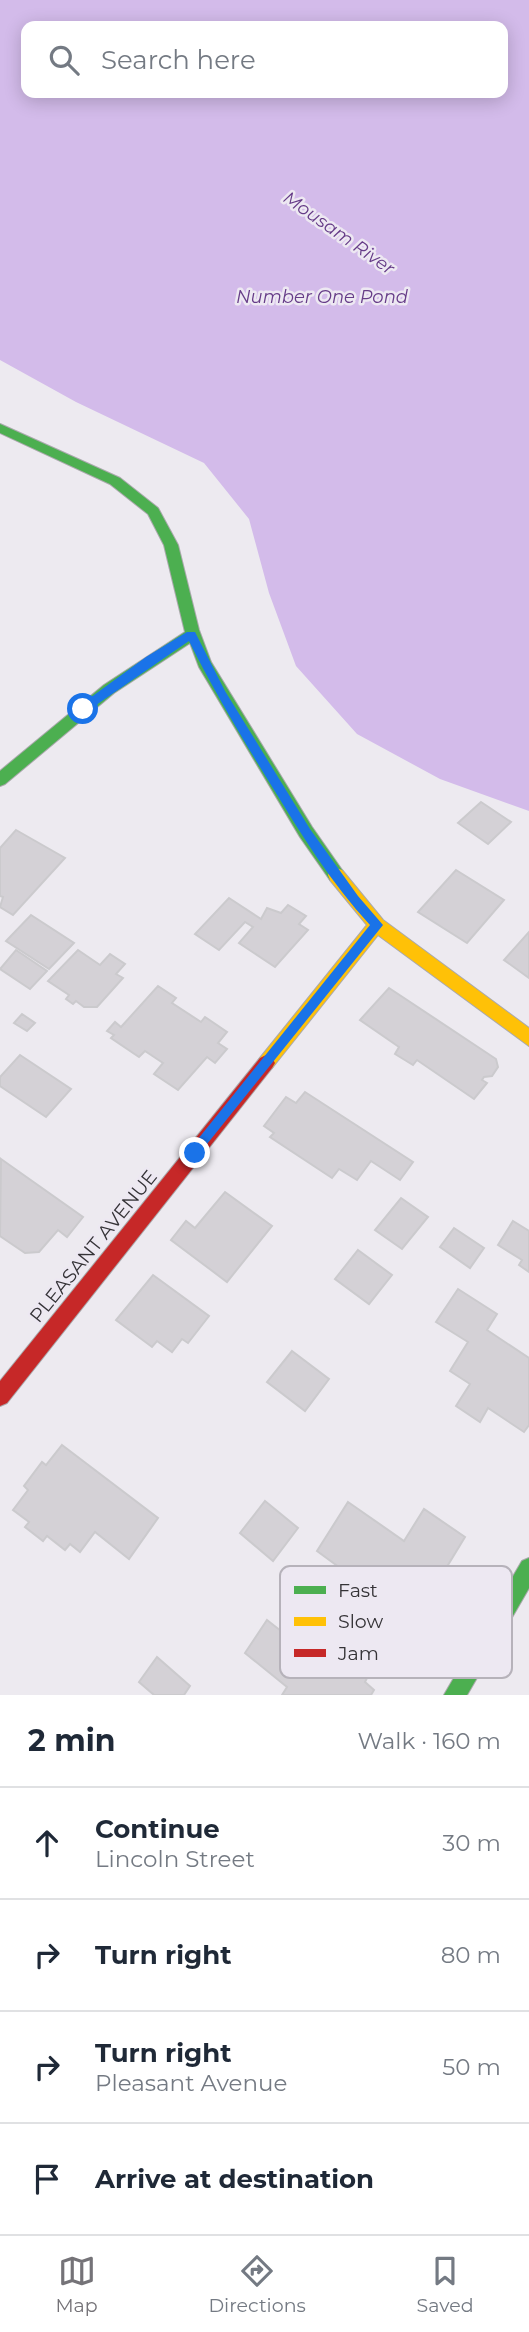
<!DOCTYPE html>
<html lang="en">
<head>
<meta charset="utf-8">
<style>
	body { margin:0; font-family:Montserrat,sans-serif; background:#f2f2f3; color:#1f2937 }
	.stop { position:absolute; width:21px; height:21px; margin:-16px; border:5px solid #1a73e8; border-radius:50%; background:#fff }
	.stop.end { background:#1a73e8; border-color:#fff; box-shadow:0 2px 7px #0008 }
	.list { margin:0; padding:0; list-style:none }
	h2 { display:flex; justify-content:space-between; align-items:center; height:91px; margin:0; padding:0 28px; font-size:30px }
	h2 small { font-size:23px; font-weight:400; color:#747a83 }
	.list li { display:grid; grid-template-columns:46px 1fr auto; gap:21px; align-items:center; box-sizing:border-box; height:112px; padding:0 28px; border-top:2px solid #e0e1e3 }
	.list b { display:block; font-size:26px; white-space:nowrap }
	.list p { margin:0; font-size:23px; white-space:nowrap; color:#747a83 }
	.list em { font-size:23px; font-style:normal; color:#747a83 }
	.icon { flex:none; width:38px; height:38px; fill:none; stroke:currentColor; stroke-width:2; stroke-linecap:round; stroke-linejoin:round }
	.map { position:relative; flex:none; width:529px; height:1695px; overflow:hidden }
	.search { position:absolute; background:#fff; box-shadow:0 4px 18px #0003; left:21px; right:21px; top:21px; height:77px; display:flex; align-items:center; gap:18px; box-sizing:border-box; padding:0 24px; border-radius:14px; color:#747a83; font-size:26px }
	.sheet { height:539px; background:#fff }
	nav { display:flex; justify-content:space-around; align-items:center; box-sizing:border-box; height:98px; border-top:2px solid #e0e1e3; background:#fff; font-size:19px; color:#747a83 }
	nav a { display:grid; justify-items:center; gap:4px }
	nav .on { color:#757378 }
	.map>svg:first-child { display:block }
	.water { fill:#d3bbea; fill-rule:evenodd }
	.building { fill:#d4d1d6; stroke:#cbcacd; stroke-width:2 }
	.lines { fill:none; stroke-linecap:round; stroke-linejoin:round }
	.fast-casing { stroke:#aaa9ac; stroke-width:2 }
	.slow-casing { stroke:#aaa9ac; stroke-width:2 }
	.jam-casing { stroke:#aaa9ac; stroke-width:2 }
	.fast { fill:#4caf50; fill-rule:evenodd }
	.slow { fill:#ffc107; fill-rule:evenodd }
	.jam { fill:#c62828; fill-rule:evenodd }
	.route { fill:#1a73e8 }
	.labels { text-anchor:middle; stroke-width:5; stroke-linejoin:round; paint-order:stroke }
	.far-water-label { font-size:18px; font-style:italic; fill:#663c88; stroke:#ede8f2 }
	.street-label { font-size:19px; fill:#353337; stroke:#ede8f2 }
	.key { fill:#ede8f2; stroke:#b6b2ba; stroke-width:2 }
	.key-label { font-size:19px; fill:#353337 }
</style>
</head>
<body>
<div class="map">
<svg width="529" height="1695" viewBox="0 0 529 1695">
	<rect width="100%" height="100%" fill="#edeaf0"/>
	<!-- water -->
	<path class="water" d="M0,0H529V811L440,779L357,734L296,666L269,593L249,519L204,463L76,402L0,360ZM26,26H503V93H26Z"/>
	<!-- building -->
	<g class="building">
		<path d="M481,802L511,822L488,844L458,823Z"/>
		<path d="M16,830L65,858L13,915L0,907L3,897L0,896V848Z"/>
		<path d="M456,870L504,900L467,943L418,912Z"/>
		<path d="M229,898L261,919L267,908L281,913L288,905L306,916L299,924L308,930L275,967L239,943L253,927L245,922L219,950L195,934Z"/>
		<path d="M31,915L74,943L49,969L6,941Z"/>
		<path d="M529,932V978L504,960Z"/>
		<path d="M16,950L47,971L30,989L0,969Z"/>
		<path d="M78,950L100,965L110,954L125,964L116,974L123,978L97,1007H84L76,1001L73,1004L66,999L69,995L48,981Z"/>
		<path d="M158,986L176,998L172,1003L201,1022L205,1017L227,1032L218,1043L227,1049L215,1063L207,1057L178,1090L154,1074L163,1063L145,1051L139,1057L111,1038L114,1035L107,1031L115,1022L121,1027Z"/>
		<path d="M389,988L496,1059L498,1067L492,1076L484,1077L482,1080L487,1083L474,1099L417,1060L413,1065L395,1054L399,1047L360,1020Z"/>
		<path d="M22,1014L35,1023L27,1031L14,1023Z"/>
		<path d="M20,1055L71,1089L46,1117L0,1086V1077Z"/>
		<path d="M305,1092L413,1162L400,1180L371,1161L357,1180L339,1169L332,1178L270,1137L274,1133L264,1126L286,1097L296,1103Z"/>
		<path d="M1,1159L83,1217L67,1237L58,1230L39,1252L25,1253L0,1236Z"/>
		<path d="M225,1192L272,1226L227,1282L171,1240L186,1221L195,1228Z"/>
		<path d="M401,1198L428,1217L402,1249L375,1230Z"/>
		<path d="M513,1221L529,1231V1272L519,1265L522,1260L498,1245Z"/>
		<path d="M454,1228L484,1248L470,1268L440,1247Z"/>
		<path d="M358,1250L392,1275L369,1304L335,1279Z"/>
		<path d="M153,1275L209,1316L188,1343L182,1339L172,1352L157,1341L152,1347L116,1320Z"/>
		<path d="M458,1289L497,1314L487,1330L529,1358V1425L524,1432L488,1408L480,1422L456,1406L470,1384L450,1371L468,1342L436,1322Z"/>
		<path d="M292,1351L329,1379L305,1411L267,1382Z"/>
		<path d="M62,1445L158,1518L129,1559L95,1532L80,1552L70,1544L65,1550L47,1536L43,1541L25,1527L29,1522L13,1510L28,1490L24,1486L42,1462L46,1465Z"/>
		<path d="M265,1501L298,1528L273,1561L240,1533Z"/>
		<path d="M348,1502L404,1541L424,1509L465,1537L434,1588L423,1580L421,1583L427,1593L421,1603L407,1606L377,1585L373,1592L317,1551Z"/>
		<path d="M267,1620L309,1653L318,1639L367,1678L365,1682L374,1690L371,1695H282L287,1687L245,1653Z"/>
		<path d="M157,1657L190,1686L184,1695H154L139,1682Z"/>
	</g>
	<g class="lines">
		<!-- fast casing -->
		<g class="fast-casing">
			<g id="fast">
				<path d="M0,424L120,478L158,508L178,545L199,630L211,662L312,827L342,870L344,875L342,880H330L300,837L199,667L190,643L114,693L5,784L0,786V771L104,685L185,632L164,545L148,514L110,484L0,433Z"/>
				<path d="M529,1558V1588L467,1695H444L522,1561Z"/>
			</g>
		</g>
		<!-- slow casing -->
		<g class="slow-casing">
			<path id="slow" d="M336,868L342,870L383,920L529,1028V1046L378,935L272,1068L266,1071L260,1068L257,1063L260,1058L367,925L330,880L328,875L330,870Z"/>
		</g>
		<!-- jam casing -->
		<g class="jam-casing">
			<path id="jam" d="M266,1055L272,1058L275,1063L272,1068L7,1403L0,1406V1381L260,1058Z"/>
		</g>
		<!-- fast -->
		<use href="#fast" class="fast"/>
		<!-- slow -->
		<use href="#slow" class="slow"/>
		<!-- jam -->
		<use href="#jam" class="jam"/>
	</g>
	<!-- route -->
	<path class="route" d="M187,632H195L225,691L310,829L358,896L383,925L195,1159L188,1153L190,1149L370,925C331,883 301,834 271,785C242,738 214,691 189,641L86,712H79V706L146,657Z"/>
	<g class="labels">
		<!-- far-water labels -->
		<g class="far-water-label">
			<text transform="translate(339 233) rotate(35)" y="6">Mousam River</text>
			<text x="322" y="303">Number One Pond</text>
		</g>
		<!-- street labels -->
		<g class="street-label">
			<text transform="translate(93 1246) rotate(-51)" y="7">PLEASANT AVENUE</text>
		</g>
	</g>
	<!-- legend -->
	<rect x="280" y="1566" width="232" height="112" rx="10" class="key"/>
	<rect x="294" y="1586" width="32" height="8" fill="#4caf50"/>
	<rect x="294" y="1617" width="32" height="9" fill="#ffc107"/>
	<rect x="294" y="1649" width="32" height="8" fill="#c62828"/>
	<g class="key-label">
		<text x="338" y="1597">Fast</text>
		<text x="338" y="1628">Slow</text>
		<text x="338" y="1660">Jam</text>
	</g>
</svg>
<div class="stop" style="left:83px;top:709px"></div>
<div class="stop end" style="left:195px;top:1153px"></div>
<div class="search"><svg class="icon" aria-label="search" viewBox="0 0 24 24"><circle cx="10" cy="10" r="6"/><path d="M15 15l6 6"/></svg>Search here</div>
</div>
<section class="sheet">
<h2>2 min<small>Walk · 160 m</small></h2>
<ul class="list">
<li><svg class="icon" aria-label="ahead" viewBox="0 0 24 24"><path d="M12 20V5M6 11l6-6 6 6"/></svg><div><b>Continue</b><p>Lincoln Street</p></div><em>30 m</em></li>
<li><svg class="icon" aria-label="right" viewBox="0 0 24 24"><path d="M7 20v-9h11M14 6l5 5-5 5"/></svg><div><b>Turn right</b></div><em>80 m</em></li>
<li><svg class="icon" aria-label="right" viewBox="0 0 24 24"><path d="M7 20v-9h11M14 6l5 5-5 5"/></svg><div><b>Turn right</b><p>Pleasant Avenue</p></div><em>50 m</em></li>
<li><svg class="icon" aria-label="arrive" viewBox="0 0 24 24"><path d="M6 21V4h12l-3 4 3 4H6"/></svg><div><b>Arrive at destination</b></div></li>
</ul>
</section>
<nav>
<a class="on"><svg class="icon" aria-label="map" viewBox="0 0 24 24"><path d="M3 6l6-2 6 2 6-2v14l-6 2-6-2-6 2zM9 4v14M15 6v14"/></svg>Map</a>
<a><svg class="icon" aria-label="directions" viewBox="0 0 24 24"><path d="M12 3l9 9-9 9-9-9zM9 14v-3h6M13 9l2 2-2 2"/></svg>Directions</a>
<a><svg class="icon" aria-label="saved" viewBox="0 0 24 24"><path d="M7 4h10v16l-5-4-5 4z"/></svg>Saved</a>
</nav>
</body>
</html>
